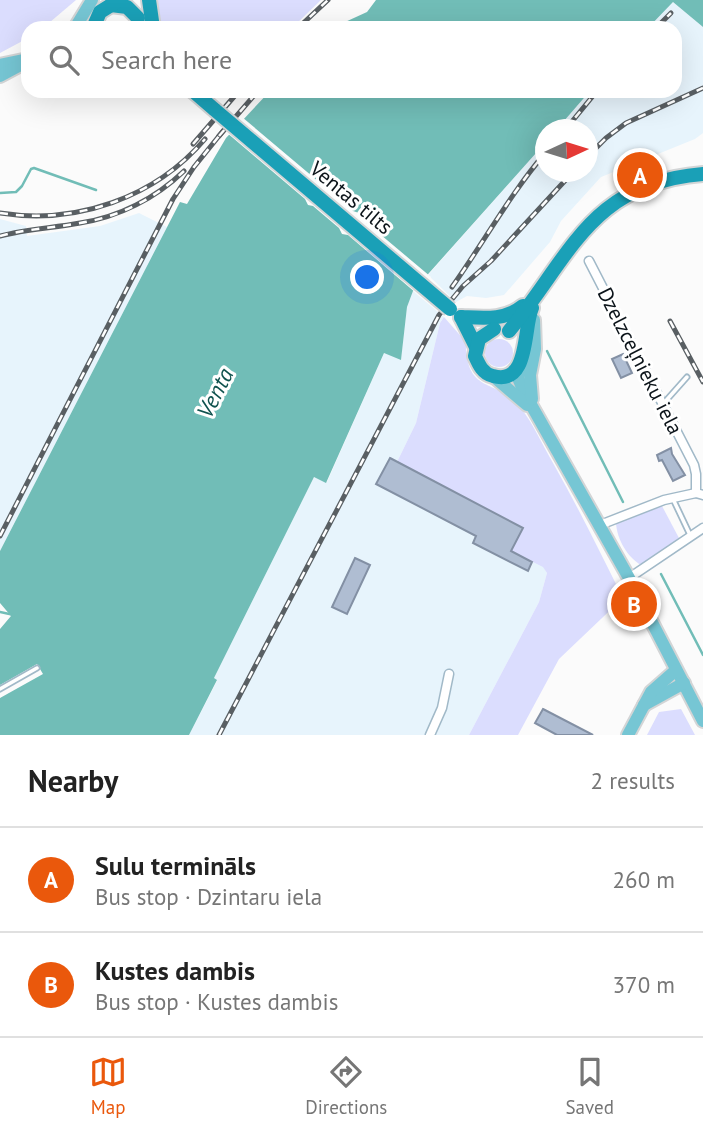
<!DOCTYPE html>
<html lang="en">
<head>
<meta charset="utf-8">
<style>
	body { margin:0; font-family:"PT Sans",sans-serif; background:#f2f2f2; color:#222 }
	.compass { position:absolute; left:535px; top:119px; width:63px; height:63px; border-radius:50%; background:#fff; box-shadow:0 7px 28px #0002; rotate:86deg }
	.you { position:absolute; left:368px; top:278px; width:24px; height:24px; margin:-18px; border:5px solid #fff; border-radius:50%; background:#1a73e8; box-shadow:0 0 0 10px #1a73e833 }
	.badge { display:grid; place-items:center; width:46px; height:46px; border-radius:50%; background:#ea580c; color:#fff; font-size:23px; font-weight:700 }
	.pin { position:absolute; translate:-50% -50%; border:4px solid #fff; box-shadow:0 2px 7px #0006 }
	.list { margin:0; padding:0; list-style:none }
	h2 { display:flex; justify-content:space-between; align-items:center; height:91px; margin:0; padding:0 28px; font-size:30px }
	h2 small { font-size:23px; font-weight:400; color:#767676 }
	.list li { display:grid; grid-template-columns:46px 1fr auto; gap:21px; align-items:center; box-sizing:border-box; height:105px; padding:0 28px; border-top:2px solid #e0e0e0 }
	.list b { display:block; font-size:26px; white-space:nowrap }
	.list p { margin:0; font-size:23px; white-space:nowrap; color:#767676 }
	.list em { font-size:23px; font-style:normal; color:#767676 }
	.icon { flex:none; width:38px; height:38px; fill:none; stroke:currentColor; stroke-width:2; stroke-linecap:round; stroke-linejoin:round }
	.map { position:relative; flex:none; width:703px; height:735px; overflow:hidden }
	.search { position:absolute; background:#fff; box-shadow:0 7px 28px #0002; left:21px; right:21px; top:21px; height:77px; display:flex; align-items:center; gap:18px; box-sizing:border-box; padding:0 24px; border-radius:21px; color:#767676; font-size:26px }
	.sheet { height:301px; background:#fff }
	nav { display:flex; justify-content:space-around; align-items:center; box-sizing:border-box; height:98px; border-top:2px solid #e0e0e0; background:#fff; font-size:19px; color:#767676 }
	nav a { display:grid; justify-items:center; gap:4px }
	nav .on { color:#ea580c }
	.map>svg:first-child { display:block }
	.built { fill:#e7f4fc }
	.green { fill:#dbddfe }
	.water { fill:#71bdb7 }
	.pier { fill:#fbfbfb }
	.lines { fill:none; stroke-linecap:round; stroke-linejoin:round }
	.stream { stroke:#71bdb7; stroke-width:2.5 }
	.building { fill:#afbdd2; stroke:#8390a4; stroke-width:2 }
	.lane-casing { stroke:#a1b9c8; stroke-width:7 }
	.street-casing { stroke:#a1b9c8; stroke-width:11 }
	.primary-casing { stroke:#d3d5d6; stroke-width:16 }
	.highway-casing { stroke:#d3d5d6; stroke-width:18 }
	.lane { stroke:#fff; stroke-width:3.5 }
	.street { stroke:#fff; stroke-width:8 }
	.primary { stroke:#76c6d4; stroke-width:12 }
	.highway { stroke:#1aa0b7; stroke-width:14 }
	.rail-casing { stroke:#595f63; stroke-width:5 }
	.rail { stroke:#fff; stroke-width:2.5; stroke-dasharray:8; stroke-linecap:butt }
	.highway-bridge-casing { stroke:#d3d5d6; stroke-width:18; stroke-linecap:butt }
	.highway-bridge { stroke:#1aa0b7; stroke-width:14 }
	.labels { text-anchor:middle; stroke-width:6; stroke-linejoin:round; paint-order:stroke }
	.street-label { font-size:21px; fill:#0c141a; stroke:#fff }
	.water-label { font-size:23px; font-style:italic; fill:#0f524e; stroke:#fff }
</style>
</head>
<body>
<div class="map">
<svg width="703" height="735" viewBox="0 0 703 735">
	<rect width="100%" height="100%" fill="#fbfbfb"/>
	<!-- built -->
	<g class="built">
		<path d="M673,2L703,27V133L695,139L601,177L561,221L550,242L504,295L486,298L467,296L456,302L428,275L545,143L546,172H588V130L557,129L590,91H675V28H648Z"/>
		<path d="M139,213L167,227L0,551V219L26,226L27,236L100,226Z"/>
		<path d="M413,291L444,317L440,323L416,423L397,462L523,528L547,573L539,602L469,735H189L217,681L214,678L314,477L327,482L384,353L401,359L407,307Z"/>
	</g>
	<!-- green -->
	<g class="green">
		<path d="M0,0H76L43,28H28V38L0,53Z"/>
		<path d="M157,0H321L292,28H161Z"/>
		<path d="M444,317L466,342C466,395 495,377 520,407C533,423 542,444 553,463C578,507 600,552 623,598L559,659L518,735H469L539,602L547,573L543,567L511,551L522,527L397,462L416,423L440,323Z"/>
		<circle cx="499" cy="353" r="14"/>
		<path d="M662,506L680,540L641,565C627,557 617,539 616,523Z"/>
		<path d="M681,709L695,735H647L659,712Z"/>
	</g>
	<!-- water -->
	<g class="water">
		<path d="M376,0H703V27L673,2L648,28H332L367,12Z"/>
		<path d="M270,91H590L557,129L546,130L545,143L413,291L407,307L401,360L384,353L326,483L314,477L214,678L217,680L189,735H0V698L43,674L37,664L0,685V629L11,616L0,603V551L180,202L187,204L226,138Z"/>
	</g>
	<!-- pier -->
	<path class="pier" d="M242,117L319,182L325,184L327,189L353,211L359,213L362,219L431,277L416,293L348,235L342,234L339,228L313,206L308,205L305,199L226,132Z"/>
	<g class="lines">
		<!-- stream -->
		<g class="stream">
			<path d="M0,193L16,192L22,186L31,169L34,168L96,190"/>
			<path d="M547,351L623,502"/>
			<path d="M661,574L703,655"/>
			<path d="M0,612L14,615"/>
		</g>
	</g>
	<!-- building -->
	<g class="building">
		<path d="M623,354L632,373L621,378L612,359Z"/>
		<path d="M671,448L672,454L685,475L673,481L662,460L659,461L657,455Z"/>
		<path d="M390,458L523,528L511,551L532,562L528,571L473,543L476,536L376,484Z"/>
		<path d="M355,558L370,565L347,614L332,607Z"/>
		<path d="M543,709L593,735H557L535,723Z"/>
	</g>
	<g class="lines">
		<!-- lane casing -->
		<g class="lane-casing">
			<g id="lane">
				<path d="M663,404L687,377"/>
				<path d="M673,499L691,537"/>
				<path d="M0,689L37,668"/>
			</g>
		</g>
		<!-- street casing -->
		<g class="street-casing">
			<g id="street">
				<path d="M589,261L694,465L696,474V493L703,495"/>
				<path d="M600,525L664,500L696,493"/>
				<path d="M629,578L703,528"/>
				<path d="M430,735L442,708L449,674"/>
			</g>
		</g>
		<!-- primary casing -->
		<g class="primary-casing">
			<g id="primary">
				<path d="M75,28L92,0"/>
				<path d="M0,65L28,59"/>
				<path d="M0,76L28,61"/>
				<path d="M520,366L518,378L525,394L629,578L703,721"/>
				<path d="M493,376L527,405"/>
				<path d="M532,399L530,375L535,349L534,320"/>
				<path d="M644,705L684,683"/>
				<path d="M628,735L651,692L676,670"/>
			</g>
		</g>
		<!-- highway casing -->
		<g class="highway-casing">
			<g id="highway">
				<path d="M149,0L153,28"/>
				<path d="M111,5L127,7L138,18"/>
				<path d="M93,28L100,12L119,0"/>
				<path d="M193,91L215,110"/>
				<path d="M461,317C483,318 505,321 523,306"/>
				<path d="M461,317L476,347"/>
				<path d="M494,329L479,339L475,356C479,365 483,374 493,376C530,386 523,328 532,308"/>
				<path d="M509,331C571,256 590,183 703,174"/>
			</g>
		</g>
		<!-- lane -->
		<use href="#lane" class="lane"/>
		<!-- street -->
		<use href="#street" class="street"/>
		<!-- primary -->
		<use href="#primary" class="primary"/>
		<!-- highway -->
		<use href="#highway" class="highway"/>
		<!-- rail casing -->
		<g class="rail-casing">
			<g id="rail">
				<path d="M298,28L328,0"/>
				<path d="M656,28L671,13"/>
				<path d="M565,130L597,91"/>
				<path d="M219,136L258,91"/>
				<path d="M193,144L239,91"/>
				<path d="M588,156L606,138L626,123L703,88"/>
				<path d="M0,213C76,225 155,198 205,139"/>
				<path d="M0,236C26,229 53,228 80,223C119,217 156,198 184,171"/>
				<path d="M452,287C484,242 510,194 546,152"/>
				<path d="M670,321L703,382"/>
				<path d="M0,536L173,199L194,167L223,131"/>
				<path d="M219,735L439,315L463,286L491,261L573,172"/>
			</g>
		</g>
		<!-- rail -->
		<use href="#rail" class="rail"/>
		<!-- highway-bridge casing -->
		<g class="highway-bridge-casing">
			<path id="highway-bridge" d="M215,110L450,309"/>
		</g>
		<!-- highway-bridge -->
		<use href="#highway-bridge" class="highway-bridge"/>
	</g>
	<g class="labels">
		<!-- street labels -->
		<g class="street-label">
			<text transform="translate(351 198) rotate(40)" y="7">Ventas tilts</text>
			<text transform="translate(640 361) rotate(63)" y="7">Dzelzceļnieku iela</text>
		</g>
		<!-- water labels -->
		<g class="water-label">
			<text transform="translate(215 393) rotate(-63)" y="8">Venta</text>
		</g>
	</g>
</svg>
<svg class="compass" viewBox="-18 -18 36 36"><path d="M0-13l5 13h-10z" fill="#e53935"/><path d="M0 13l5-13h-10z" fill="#767676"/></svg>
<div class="you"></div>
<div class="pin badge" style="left:640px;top:175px">A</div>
<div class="pin badge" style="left:634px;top:604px">B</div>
<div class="search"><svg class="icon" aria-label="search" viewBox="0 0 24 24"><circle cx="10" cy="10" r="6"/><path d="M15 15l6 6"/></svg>Search here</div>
</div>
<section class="sheet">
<h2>Nearby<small>2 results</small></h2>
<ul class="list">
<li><span class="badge">A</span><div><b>Sulu termināls</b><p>Bus stop · Dzintaru iela</p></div><em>260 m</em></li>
<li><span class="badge">B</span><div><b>Kustes dambis</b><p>Bus stop · Kustes dambis</p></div><em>370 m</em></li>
</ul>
</section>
<nav>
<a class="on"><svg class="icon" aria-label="map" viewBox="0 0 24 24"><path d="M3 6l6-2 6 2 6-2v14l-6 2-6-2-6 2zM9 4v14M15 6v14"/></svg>Map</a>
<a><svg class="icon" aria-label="directions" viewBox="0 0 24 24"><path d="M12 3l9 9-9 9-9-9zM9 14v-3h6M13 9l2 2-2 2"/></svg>Directions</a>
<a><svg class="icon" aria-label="saved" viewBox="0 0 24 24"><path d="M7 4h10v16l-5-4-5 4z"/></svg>Saved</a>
</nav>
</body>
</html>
